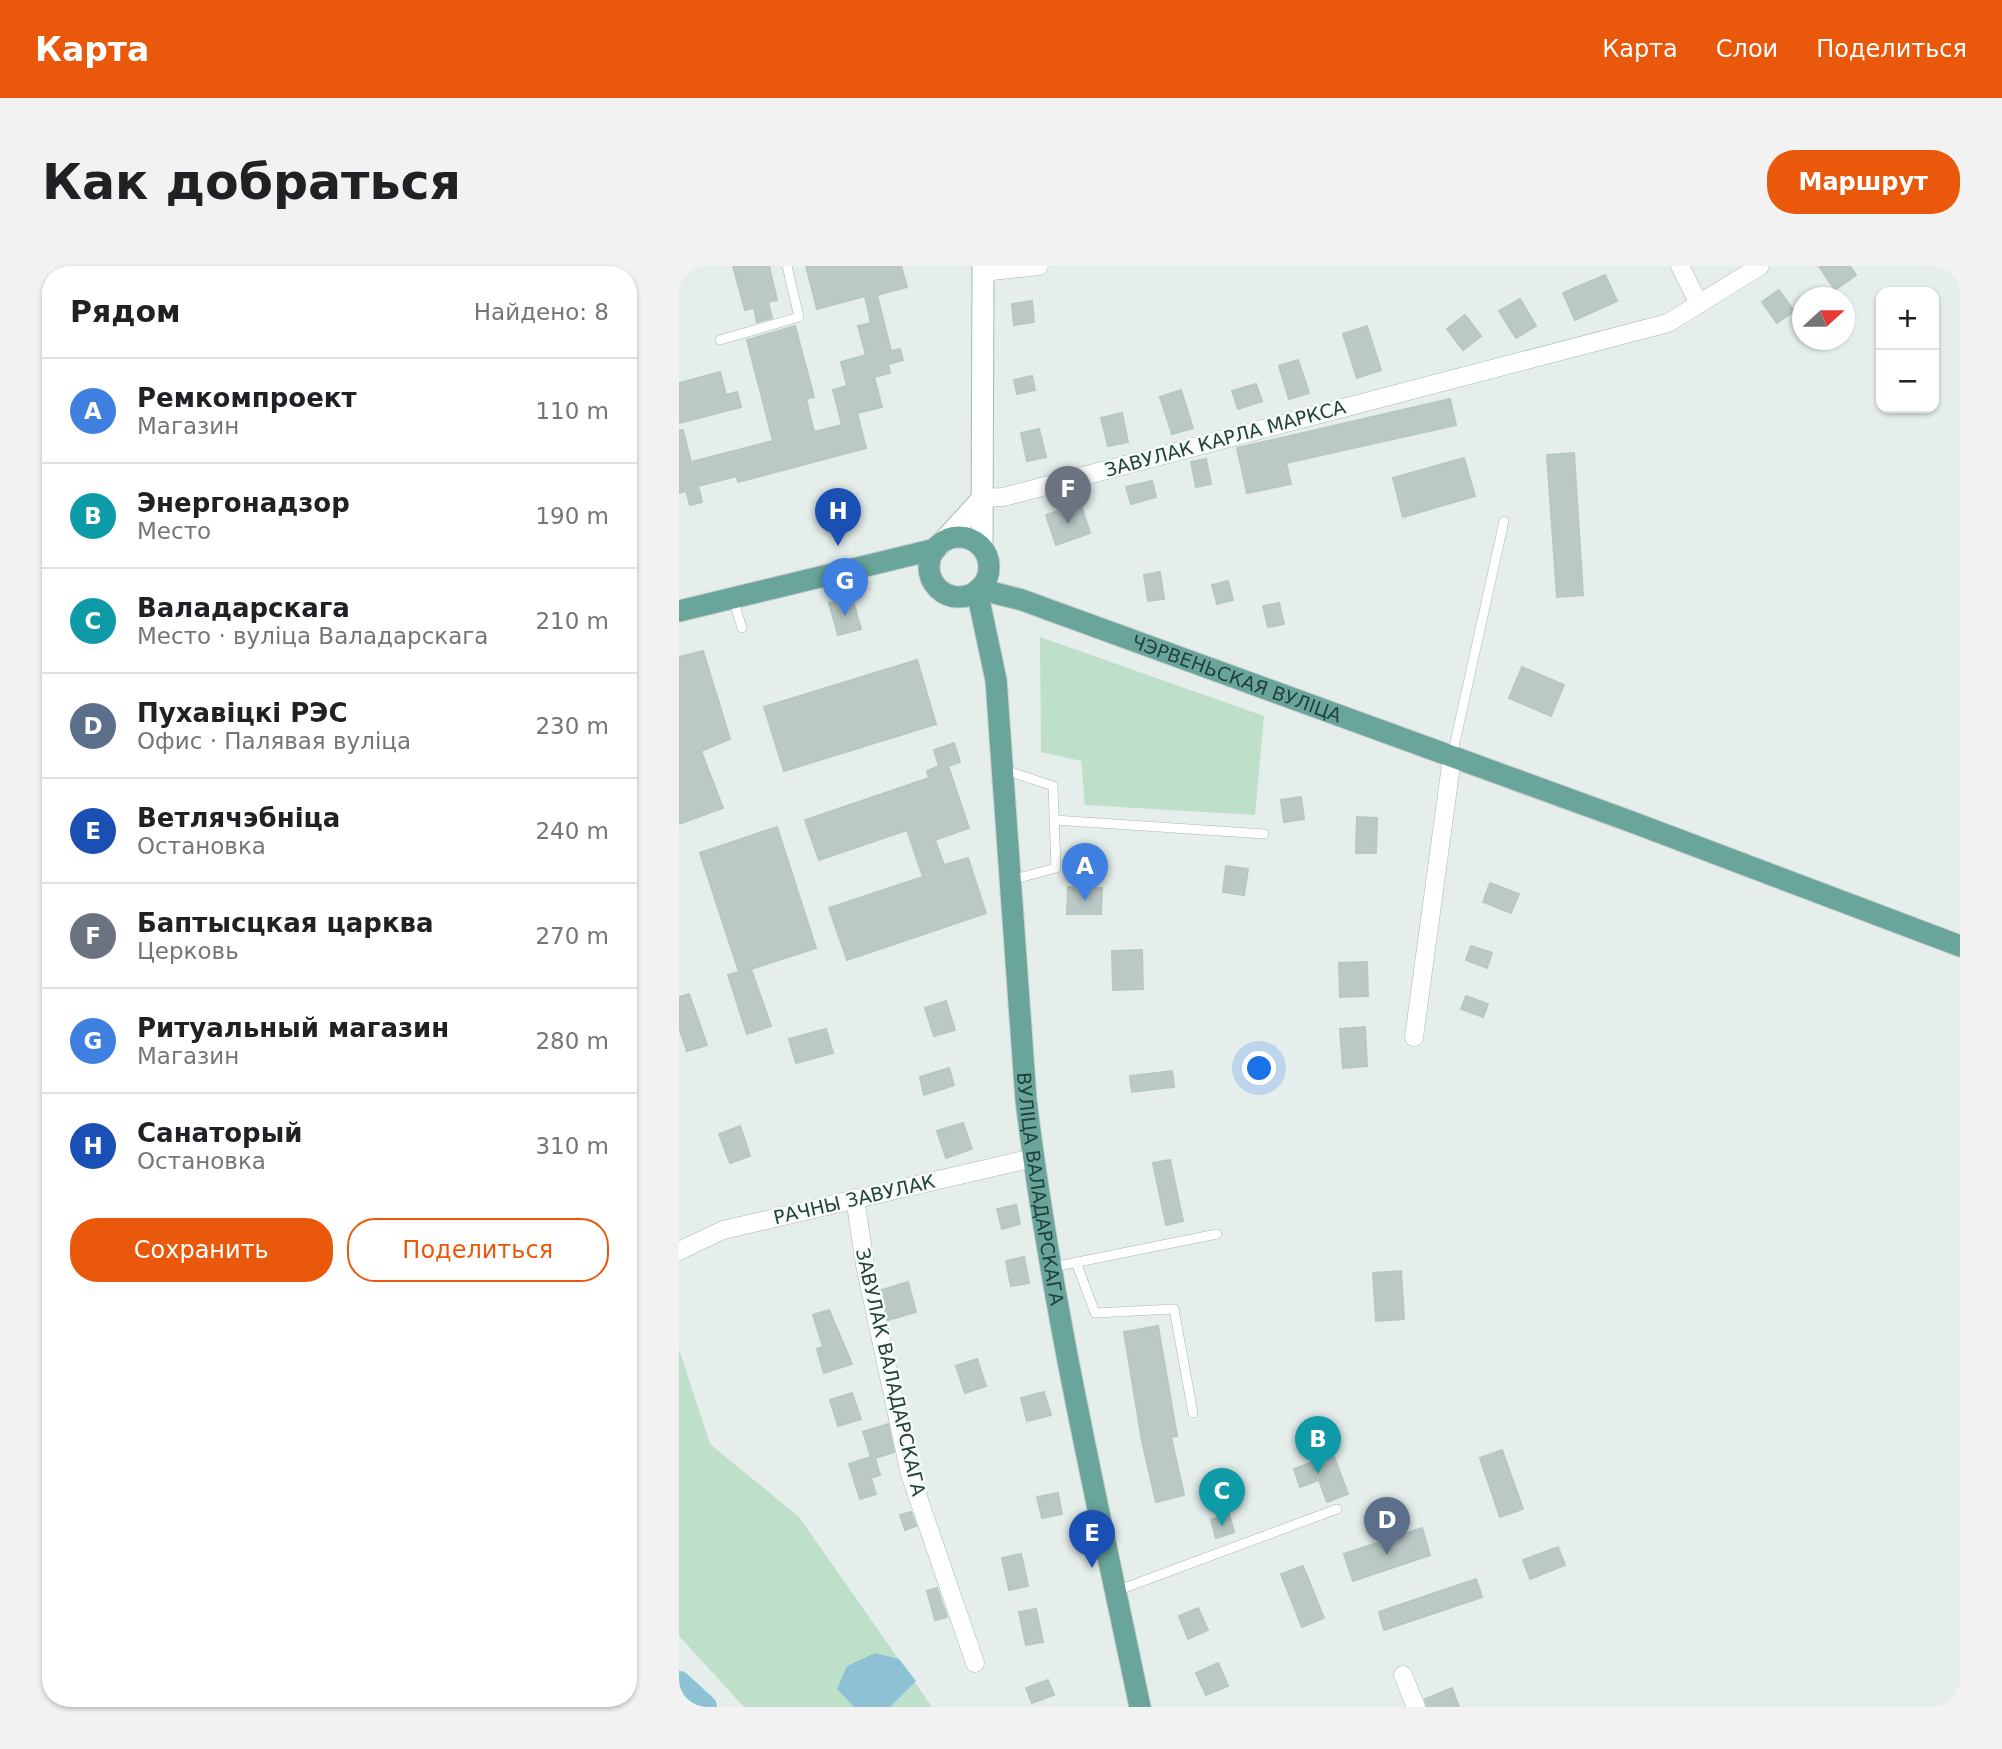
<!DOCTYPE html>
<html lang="ru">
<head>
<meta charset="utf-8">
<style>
	body { margin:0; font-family:"DejaVu Sans",sans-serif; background:#f2f2f2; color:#202124 }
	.controls { position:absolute; right:21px; top:21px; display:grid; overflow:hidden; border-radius:14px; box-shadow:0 2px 5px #0004 }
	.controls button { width:63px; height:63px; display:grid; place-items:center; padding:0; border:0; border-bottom:2px solid #e0e0e0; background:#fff; color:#202124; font:35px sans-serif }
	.compass { position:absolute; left:1113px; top:21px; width:63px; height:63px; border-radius:50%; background:#fff; box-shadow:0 2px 5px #0004; rotate:69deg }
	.you { position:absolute; left:581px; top:803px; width:24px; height:24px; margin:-18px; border:5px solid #fff; border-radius:50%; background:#1a73e8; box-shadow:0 0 0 10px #1a73e833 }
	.badge { display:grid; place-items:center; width:46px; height:46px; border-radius:50%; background:#ea580c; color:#fff; font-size:23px; font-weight:700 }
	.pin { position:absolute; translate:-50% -58px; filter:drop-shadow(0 2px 4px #0008) }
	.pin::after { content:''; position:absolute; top:37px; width:24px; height:21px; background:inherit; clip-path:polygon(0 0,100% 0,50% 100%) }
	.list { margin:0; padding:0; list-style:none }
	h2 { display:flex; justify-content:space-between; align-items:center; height:91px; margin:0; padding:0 28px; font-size:30px }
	h2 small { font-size:23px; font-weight:400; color:#757577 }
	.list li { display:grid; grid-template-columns:46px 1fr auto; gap:21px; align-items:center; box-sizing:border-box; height:105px; padding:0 28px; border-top:2px solid #e0e0e0 }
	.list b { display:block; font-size:26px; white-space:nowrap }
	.list p { margin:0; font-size:23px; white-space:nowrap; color:#757577 }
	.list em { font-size:23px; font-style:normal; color:#757577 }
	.actions { display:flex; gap:14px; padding:21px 28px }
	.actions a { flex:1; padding:16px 0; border:2px solid #ea580c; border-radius:28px; text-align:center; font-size:24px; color:#ea580c }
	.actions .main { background:#ea580c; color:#fff }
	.map { position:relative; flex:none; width:1281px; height:1441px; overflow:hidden; border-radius:28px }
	header { display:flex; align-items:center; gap:42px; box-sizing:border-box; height:98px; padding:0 35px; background:#ea580c; color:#fff }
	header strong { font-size:33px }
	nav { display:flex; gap:38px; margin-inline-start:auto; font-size:24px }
	.intro { display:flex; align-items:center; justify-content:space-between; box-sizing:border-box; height:168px; padding:0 42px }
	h1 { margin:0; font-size:49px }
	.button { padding:18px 32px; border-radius:28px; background:#ea580c; color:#fff; font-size:24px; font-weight:700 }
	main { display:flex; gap:42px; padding:0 42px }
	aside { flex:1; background:#fff; border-radius:28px; box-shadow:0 2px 5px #0004 }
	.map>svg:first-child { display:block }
	.green { fill:#bee0ca }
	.water { fill:#8dc2d4 }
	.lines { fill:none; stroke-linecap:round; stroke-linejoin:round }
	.river { stroke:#8dc2d4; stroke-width:26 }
	.building { fill:#bac9c5; stroke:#b7c8c3; stroke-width:2 }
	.lane-casing { stroke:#a7b7b3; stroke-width:10 }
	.street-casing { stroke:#a7b7b3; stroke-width:19 }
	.secondary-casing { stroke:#a3bbb5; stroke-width:23 }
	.primary-casing { stroke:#c1cac8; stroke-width:23 }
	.lane { stroke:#fff; stroke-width:9 }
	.street { stroke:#fff; stroke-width:18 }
	.secondary { stroke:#fff; stroke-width:21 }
	.primary { stroke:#69a59b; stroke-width:21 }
	.labels { text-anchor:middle; stroke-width:5; stroke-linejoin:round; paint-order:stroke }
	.street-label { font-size:19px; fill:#23413c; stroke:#f6fbf9 }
</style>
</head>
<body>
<header>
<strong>Карта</strong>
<nav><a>Карта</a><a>Слои</a><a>Поделиться</a></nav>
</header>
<div class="intro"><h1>Как добраться</h1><a class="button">Маршрут</a></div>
<main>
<aside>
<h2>Рядом<small>Найдено: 8</small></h2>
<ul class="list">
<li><span class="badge" style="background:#3f7fe0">A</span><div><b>Ремкомпроект</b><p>Магазин</p></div><em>110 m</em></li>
<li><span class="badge" style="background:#0f9aa8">B</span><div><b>Энергонадзор</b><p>Место</p></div><em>190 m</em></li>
<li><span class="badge" style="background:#0f9aa8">C</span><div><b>Валадарскага</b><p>Место · вуліца Валадарскага</p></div><em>210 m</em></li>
<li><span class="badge" style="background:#5c6f8a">D</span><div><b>Пухавіцкі РЭС</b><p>Офис · Палявая вуліца</p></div><em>230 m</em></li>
<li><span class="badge" style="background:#1a4fb4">E</span><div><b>Ветлячэбніца</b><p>Остановка</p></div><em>240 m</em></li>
<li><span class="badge" style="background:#6b7280">F</span><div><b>Баптысцкая царква</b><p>Церковь</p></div><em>270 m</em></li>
<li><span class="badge" style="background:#3f7fe0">G</span><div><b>Ритуальный магазин</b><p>Магазин</p></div><em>280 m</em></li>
<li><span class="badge" style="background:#1a4fb4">H</span><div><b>Санаторый</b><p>Остановка</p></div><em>310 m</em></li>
</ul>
<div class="actions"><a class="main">Сохранить</a><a>Поделиться</a></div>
</aside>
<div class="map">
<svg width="1281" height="1441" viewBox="0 0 1281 1441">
	<rect width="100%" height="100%" fill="#e5eeeb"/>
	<!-- green -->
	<g class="green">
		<path d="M361,371L585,450L576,549L406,539L402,495L362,486Z"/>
		<path d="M0,1083L31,1178L120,1251L253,1441H65L0,1370Z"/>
	</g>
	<!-- water -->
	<path class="water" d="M196,1387L220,1393L237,1415L211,1441H175L158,1423L168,1400Z"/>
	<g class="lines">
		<!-- river -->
		<path class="river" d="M0,1418L25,1441"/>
	</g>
	<!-- building -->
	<g class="building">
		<path d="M54,0H90L98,34L89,36L93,52L78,56L75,42L66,44Z"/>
		<path d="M127,0H222L228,21L198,29L212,85L221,83L224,94L209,98L211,107L195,111L203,141L178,147L187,182L59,216L58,210L19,220L23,236L11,239L7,225L0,227V164H4L12,196L94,175L68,74L116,60L135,131L127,133L135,166L163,159L154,124L168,120L162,96L187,89L179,60L192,57L186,30L138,43Z"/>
		<path d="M1140,0H1171L1177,9L1156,24Z"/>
		<path d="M926,9L938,35L896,54L884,27Z"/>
		<path d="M1100,24L1115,45L1098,57L1083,36Z"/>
		<path d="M841,33L857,60L837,72L820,45Z"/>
		<path d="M353,35L355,56L335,59L333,38Z"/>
		<path d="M786,49L802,70L784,84L768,63Z"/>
		<path d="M688,60L702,104L678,112L664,68Z"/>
		<path d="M619,94L630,127L610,133L600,100Z"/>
		<path d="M41,106L47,129L58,126L62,141L0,157V117Z"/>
		<path d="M353,110L356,124L338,128L335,114Z"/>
		<path d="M577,118L583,135L559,143L553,125Z"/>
		<path d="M502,124L514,162L493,168L481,131Z"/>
		<path d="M771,133L777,159L607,197L612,218L568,227L558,182Z"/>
		<path d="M443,147L449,176L429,180L422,152Z"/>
		<path d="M360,163L367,191L348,195L342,167Z"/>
		<path d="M895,187L904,329L878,331L868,189Z"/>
		<path d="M785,192L796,230L724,251L714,212Z"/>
		<path d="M527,193L532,218L517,221L512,196Z"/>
		<path d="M473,215L477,231L452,238L447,221Z"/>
		<path d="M401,237L411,267L377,279L367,249Z"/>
		<path d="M481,306L485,333L469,335L465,309Z"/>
		<path d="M549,315L554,334L538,338L533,319Z"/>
		<path d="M173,331L182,363L159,369L150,337Z"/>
		<path d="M600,337L605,358L589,361L584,340Z"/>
		<path d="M24,385L51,473L22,485L44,542L0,558V391Z"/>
		<path d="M238,394L257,458L105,505L85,441Z"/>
		<path d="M843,401L885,419L872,450L830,432Z"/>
		<path d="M275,477L281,496L269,500L290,562L256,574L265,599L289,592L307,647L168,694L150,642L244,611L228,564L140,594L126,554L250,512L248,505L260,500L255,484Z"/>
		<path d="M622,531L625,553L605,556L602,534Z"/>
		<path d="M678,551L698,552L697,587H677Z"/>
		<path d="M98,561L137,682L72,703L92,760L68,768L49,709L60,706L21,587Z"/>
		<path d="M547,600L569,603L565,629L544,626Z"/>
		<path d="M811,617L840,628L832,647L804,636Z"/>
		<path d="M389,621L423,622L422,648H388Z"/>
		<path d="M792,680L813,687L808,702L787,694Z"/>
		<path d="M463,684L464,723L434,724L433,685Z"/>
		<path d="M688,696L689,730L661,731L660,697Z"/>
		<path d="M10,728L28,779L8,785L0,762V731Z"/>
		<path d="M787,730L809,738L804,751L782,743Z"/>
		<path d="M267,735L276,764L255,770L246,742Z"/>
		<path d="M686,761L688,800L664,802L661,763Z"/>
		<path d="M147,763L154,787L117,797L110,773Z"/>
		<path d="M270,802L275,819L245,829L241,811Z"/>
		<path d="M493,805L495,821L453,826L451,810Z"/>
		<path d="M284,857L293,883L267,892L258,865Z"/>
		<path d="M61,860L71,890L51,897L40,868Z"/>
		<path d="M491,894L504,955L487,959L474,897Z"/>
		<path d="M337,939L341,958L323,963L318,943Z"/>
		<path d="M345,991L350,1017L332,1020L327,995Z"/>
		<path d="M722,1005L725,1053L697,1055L694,1007Z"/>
		<path d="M229,1016L237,1046L209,1054L203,1024Z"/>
		<path d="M150,1044L173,1098L145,1107L138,1083L144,1081L134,1049Z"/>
		<path d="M479,1060L498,1170L492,1171L505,1229L477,1236L463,1175L445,1066Z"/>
		<path d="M298,1093L307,1120L286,1127L277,1100Z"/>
		<path d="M365,1126L372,1149L348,1155L342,1132Z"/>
		<path d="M173,1127L182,1153L159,1160L151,1134Z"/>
		<path d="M209,1158L215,1186L196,1192L201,1209L192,1212L197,1228L181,1233L170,1198L192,1191L184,1166Z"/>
		<path d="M823,1184L844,1243L821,1251L801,1192Z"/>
		<path d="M654,1188L669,1228L648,1236L640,1214L621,1221L615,1203Z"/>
		<path d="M379,1227L383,1248L363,1252L358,1231Z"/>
		<path d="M232,1246L237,1260L226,1264L221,1249Z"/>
		<path d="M550,1248L555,1266L537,1272L532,1254Z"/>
		<path d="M743,1262L751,1289L674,1315L665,1288Z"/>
		<path d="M879,1281L886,1299L851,1313L844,1294Z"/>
		<path d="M342,1288L349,1320L330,1324L323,1292Z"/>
		<path d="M624,1300L645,1352L623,1361L602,1308Z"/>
		<path d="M797,1313L803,1331L705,1364L700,1346Z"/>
		<path d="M258,1322L268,1351L256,1354L248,1325Z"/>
		<path d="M519,1342L529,1364L509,1373L500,1350Z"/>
		<path d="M357,1343L364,1376L347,1379L340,1346Z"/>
		<path d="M539,1397L549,1420L527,1429L517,1407Z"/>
		<path d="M369,1414L375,1429L353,1437L347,1422Z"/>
		<path d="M773,1422L780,1441H748L746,1433Z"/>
	</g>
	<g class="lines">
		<!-- lane casing -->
		<g class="lane-casing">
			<g id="lane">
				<path d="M41,74L120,51L108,0"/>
				<path d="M54,333L63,362"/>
				<path d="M773,490L825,255"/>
				<path d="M323,503L374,520L377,602L332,614"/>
				<path d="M375,554L585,568"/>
				<path d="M397,996L416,1047L495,1043L514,1147"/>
				<path d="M374,1001L538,968"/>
				<path d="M437,1325L658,1243"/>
			</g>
		</g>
		<!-- street casing -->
		<g class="street-casing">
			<g id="street">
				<path d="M1001,0L1020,38"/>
				<path d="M304,6L360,0"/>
				<path d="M304,232L324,231L989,57L1081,0"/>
				<path d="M735,771L773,492"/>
				<path d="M176,932L186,999L231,1208L296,1397"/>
				<path d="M0,985L44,964L354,892"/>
				<path d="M724,1409L737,1441"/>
			</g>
		</g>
		<!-- secondary casing -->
		<g class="secondary-casing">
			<g id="secondary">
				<path d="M262,278L304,232"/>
				<path d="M303,281L304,0"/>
			</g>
		</g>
		<!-- primary casing -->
		<g class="primary-casing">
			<g id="primary">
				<circle cx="280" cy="301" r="30"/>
				<path id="s1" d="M300,323L343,334L953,556L1281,680"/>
				<path id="s2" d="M298,325L317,414L347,834C372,1038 419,1240 461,1441"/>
				<path d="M0,345L257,283"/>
			</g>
		</g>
		<!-- lane -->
		<use href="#lane" class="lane"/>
		<!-- street -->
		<use href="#street" class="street"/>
		<!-- secondary -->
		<use href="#secondary" class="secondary"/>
		<!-- primary -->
		<use href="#primary" class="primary"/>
	</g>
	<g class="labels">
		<!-- street labels -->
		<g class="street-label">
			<text transform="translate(546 172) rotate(-15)" y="7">ЗАВУЛАК КАРЛА МАРКСА</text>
			<text dy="7" stroke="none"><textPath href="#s1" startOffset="273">ЧЭРВЕНЬСКАЯ ВУЛІЦА</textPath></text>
			<text dy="7" stroke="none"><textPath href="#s2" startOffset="602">ВУЛІЦА ВАЛАДАРСКАГА</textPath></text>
			<text transform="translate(175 933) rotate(-13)" y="7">РАЧНЫ ЗАВУЛАК</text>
			<text transform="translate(212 1106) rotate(77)" y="7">ЗАВУЛАК ВАЛАДАРСКАГА</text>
		</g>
	</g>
</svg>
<div class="controls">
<button>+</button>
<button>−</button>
</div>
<svg class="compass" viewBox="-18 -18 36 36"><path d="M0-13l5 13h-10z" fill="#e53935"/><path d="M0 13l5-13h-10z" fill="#757577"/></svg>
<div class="you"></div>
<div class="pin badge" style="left:406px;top:635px;background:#3f7fe0">A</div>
<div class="pin badge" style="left:639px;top:1208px;background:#0f9aa8">B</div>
<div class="pin badge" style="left:543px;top:1260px;background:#0f9aa8">C</div>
<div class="pin badge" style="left:708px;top:1289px;background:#5c6f8a">D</div>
<div class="pin badge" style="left:413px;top:1302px;background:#1a4fb4">E</div>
<div class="pin badge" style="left:389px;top:258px;background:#6b7280">F</div>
<div class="pin badge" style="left:166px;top:350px;background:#3f7fe0">G</div>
<div class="pin badge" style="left:159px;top:280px;background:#1a4fb4">H</div>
</div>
</main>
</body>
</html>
